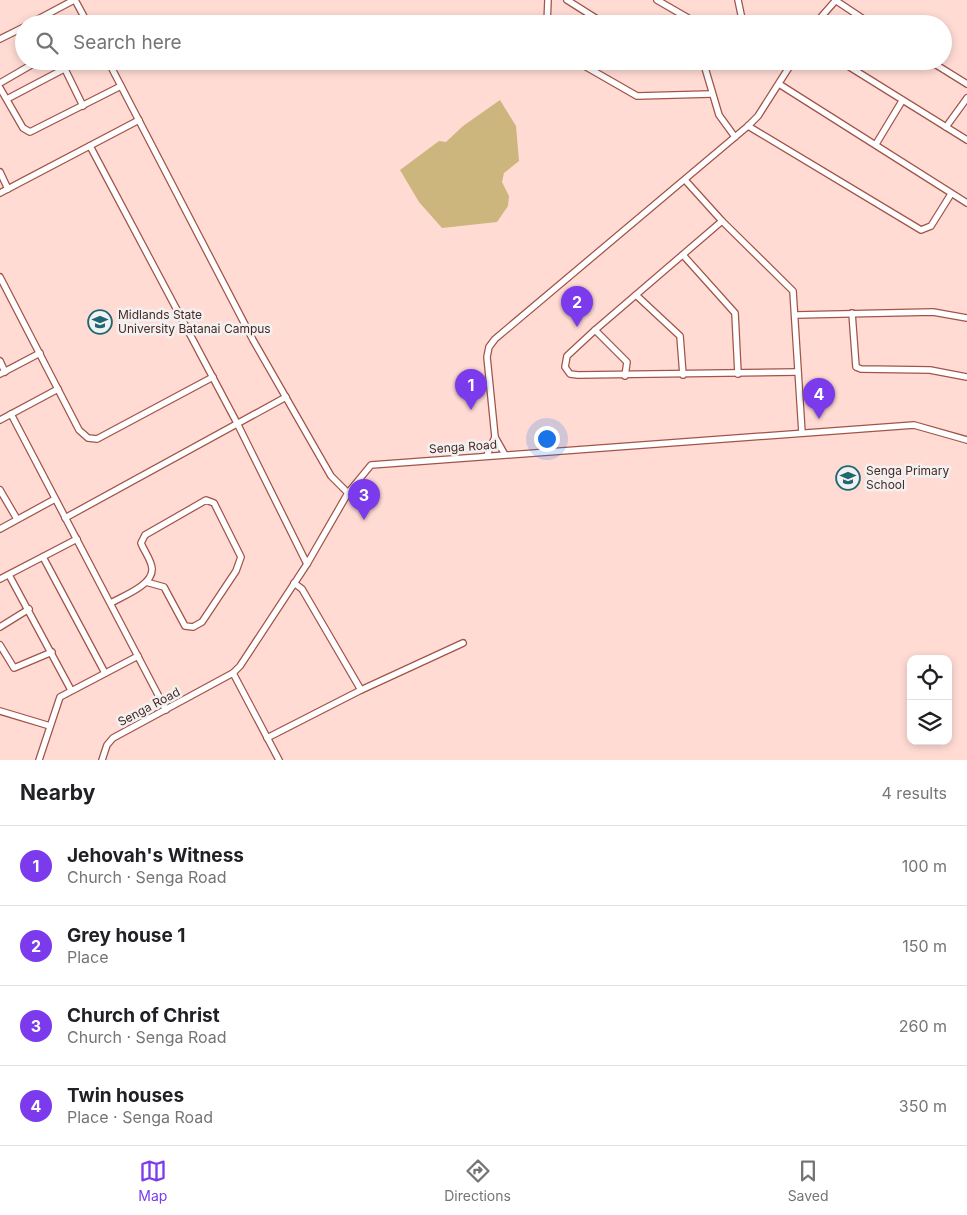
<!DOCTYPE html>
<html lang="en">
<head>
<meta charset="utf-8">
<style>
	body { margin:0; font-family:Inter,sans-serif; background:#f6f6f6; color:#202124 }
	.controls { position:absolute; right:15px; bottom:15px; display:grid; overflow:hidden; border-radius:10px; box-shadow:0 2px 8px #0003 }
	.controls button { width:45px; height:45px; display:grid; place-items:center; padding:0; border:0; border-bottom:1px solid #e0e0e0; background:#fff; color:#202124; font:25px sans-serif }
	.you { position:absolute; left:546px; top:438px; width:18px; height:18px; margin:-12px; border:4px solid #fff; border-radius:50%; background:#1a73e8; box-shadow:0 0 0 8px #1a73e833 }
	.badge { display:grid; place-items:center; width:32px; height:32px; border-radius:50%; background:#7c3aed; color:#fff; font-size:16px; font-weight:700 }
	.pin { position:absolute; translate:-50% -41px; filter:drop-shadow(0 1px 2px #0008) }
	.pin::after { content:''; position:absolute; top:26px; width:18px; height:15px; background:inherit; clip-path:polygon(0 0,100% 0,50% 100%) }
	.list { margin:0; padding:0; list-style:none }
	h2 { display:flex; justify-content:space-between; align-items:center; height:65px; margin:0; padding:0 20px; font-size:21px }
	h2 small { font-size:16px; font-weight:400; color:#757577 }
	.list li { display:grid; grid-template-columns:32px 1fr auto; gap:15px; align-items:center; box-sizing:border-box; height:80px; padding:0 20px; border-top:1px solid #e0e0e0 }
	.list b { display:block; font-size:19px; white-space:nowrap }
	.list p { margin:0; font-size:16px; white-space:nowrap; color:#757577 }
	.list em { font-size:16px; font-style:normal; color:#757577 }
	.icon { flex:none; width:28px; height:28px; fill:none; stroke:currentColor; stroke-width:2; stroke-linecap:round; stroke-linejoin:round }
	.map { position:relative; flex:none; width:967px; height:760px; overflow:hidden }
	.search { position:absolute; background:#fff; box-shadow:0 2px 8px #0003; left:15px; right:15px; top:15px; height:55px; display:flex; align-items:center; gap:12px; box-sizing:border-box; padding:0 18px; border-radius:28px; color:#757577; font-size:19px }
	.sheet { height:385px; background:#fff }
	nav { display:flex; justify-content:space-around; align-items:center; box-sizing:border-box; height:70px; border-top:1px solid #e0e0e0; background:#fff; font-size:14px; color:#757577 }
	nav a { display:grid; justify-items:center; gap:2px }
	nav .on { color:#7c3aed }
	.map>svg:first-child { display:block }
	.green { fill:#ccb67d }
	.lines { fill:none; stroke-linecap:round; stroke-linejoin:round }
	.minor-casing { stroke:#a15449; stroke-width:8 }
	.minor { stroke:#fff; stroke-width:5.5 }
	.labels { text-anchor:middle; stroke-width:5; stroke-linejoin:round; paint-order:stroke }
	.poi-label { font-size:12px; fill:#4b2823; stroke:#f1f1f1; text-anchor:start }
	.street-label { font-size:12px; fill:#4b2823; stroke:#f1f1f1 }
</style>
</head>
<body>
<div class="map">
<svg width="967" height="760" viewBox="0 0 967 760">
	<rect width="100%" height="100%" fill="#ffdbd4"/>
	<!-- green -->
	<path class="green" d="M500,100L516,126L519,161L504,173L502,182L509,196L508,206L497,222L442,228L419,202L400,170L439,141L446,142L463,126Z"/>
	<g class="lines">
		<!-- minor casing -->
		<g class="minor-casing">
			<g id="minor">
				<path d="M75,0L88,24"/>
				<path d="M567,0L605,24"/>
				<path d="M657,0L688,18L692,24"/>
				<path d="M738,0L743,24"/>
				<path d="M835,0L871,24"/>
				<path d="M29,24L74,0"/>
				<path d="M547,24L548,0"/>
				<path d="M815,24L836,0"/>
				<path d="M0,39L24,27"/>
				<path d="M61,61L83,106"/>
				<path d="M108,61L253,340L331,476L348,493"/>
				<path d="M576,61L637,96L711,94"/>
				<path d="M703,61L719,115L735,137"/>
				<path d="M840,61L967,140"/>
				<path d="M930,61L967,84"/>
				<path d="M704,65L740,61"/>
				<path d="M0,83L38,61"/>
				<path d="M779,84L967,203"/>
				<path d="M0,88L23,128L30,132L121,86"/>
				<path d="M7,99L64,69"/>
				<path d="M748,126L921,230L931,226L951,194"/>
				<path d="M946,127L967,98"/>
				<path d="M876,144L902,101"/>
				<path d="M90,146L237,423L307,564"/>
				<path d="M0,172L8,189"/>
				<path d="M685,180L722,221L793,291L802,433"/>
				<path d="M0,193L139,120"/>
				<path d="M722,221L595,330L567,356L565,367L570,374L578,375L797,372"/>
				<path d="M683,255L735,313L738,374"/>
				<path d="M0,277L79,430L88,438L97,439L213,377"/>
				<path d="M636,295L680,336L683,375"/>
				<path d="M852,313L856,367L861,369L930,370L967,377"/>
				<path d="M796,315L933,312L967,318"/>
				<path d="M595,330L627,362L625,376"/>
				<path d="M0,361L5,372"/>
				<path d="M0,374L40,353"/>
				<path d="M11,414L166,710"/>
				<path d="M0,420L58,389"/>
				<path d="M495,437L504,453"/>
				<path d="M487,455L495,437L487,357L489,347L495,339L748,126L758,116L793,61"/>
				<path d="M0,490L17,519"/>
				<path d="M65,518L286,397"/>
				<path d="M0,529L55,499"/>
				<path d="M43,557L105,673"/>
				<path d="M9,575L71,690"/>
				<path d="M0,579L77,539"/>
				<path d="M294,583L302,589L361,690"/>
				<path d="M111,603C123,596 153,585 152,569C152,561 144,551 141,543L145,535L206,500L214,503L241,557L236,571L202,622L193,627L185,626L164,587L146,582"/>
				<path d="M0,627L29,609"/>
				<path d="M0,645L14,668L52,652"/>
				<path d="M233,673L279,760"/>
				<path d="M0,711L50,726"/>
				<path d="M267,738L361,690L463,643"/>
				<path d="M39,760L60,697L138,656"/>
				<path d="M102,760L107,745L113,738L233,673L240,666L307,564L348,493L371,465L914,425L967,440"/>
			</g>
		</g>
		<!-- minor -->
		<use href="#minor" class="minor"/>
	</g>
	<!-- icons -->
	<defs>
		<g id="university-ring" transform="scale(1.25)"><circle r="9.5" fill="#f1f1f1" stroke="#1e6873" stroke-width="1.5"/><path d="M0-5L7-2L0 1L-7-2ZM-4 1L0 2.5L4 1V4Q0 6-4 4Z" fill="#1e6873"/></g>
		<g id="school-ring" transform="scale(1.25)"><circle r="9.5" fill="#f1f1f1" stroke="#1e6873" stroke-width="1.5"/><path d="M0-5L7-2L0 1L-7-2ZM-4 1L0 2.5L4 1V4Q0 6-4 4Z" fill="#1e6873"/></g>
	</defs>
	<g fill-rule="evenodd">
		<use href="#university-ring" x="100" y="322"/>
		<use href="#school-ring" x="848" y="478"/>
	</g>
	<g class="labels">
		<!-- poi labels -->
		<g class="poi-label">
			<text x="118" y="319">Midlands State<tspan x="118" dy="14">University Batanai Campus</tspan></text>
			<text x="866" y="475">Senga Primary<tspan x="866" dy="14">School</tspan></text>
		</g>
		<!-- street labels -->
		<g class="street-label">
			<text transform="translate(463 447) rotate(-4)" y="4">Senga Road</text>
			<text transform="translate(149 707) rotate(-28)" y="4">Senga Road</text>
		</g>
	</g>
</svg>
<div class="controls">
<button><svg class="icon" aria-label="locate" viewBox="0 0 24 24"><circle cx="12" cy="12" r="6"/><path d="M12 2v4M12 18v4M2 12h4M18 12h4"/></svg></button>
<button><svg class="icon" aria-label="layers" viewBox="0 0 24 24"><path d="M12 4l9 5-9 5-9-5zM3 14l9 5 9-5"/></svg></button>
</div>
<div class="you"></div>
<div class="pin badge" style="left:471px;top:410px">1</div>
<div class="pin badge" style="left:577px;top:327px">2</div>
<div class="pin badge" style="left:364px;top:520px">3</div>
<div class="pin badge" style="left:819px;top:419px">4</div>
<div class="search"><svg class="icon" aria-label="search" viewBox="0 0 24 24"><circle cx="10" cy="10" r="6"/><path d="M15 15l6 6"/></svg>Search here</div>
</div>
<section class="sheet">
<h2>Nearby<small>4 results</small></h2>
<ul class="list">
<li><span class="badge">1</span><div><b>Jehovah's Witness</b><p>Church · Senga Road</p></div><em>100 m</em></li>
<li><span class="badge">2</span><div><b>Grey house 1</b><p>Place</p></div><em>150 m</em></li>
<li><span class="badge">3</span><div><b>Church of Christ</b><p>Church · Senga Road</p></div><em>260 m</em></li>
<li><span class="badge">4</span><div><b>Twin houses</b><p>Place · Senga Road</p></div><em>350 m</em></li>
</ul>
</section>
<nav>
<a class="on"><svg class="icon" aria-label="map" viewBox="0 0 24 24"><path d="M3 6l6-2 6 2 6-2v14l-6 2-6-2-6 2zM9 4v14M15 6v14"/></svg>Map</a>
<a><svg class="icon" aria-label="directions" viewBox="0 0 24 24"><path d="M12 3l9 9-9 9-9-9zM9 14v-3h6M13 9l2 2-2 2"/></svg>Directions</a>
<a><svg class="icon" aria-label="saved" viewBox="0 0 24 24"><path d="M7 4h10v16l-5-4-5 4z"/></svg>Saved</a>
</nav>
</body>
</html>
